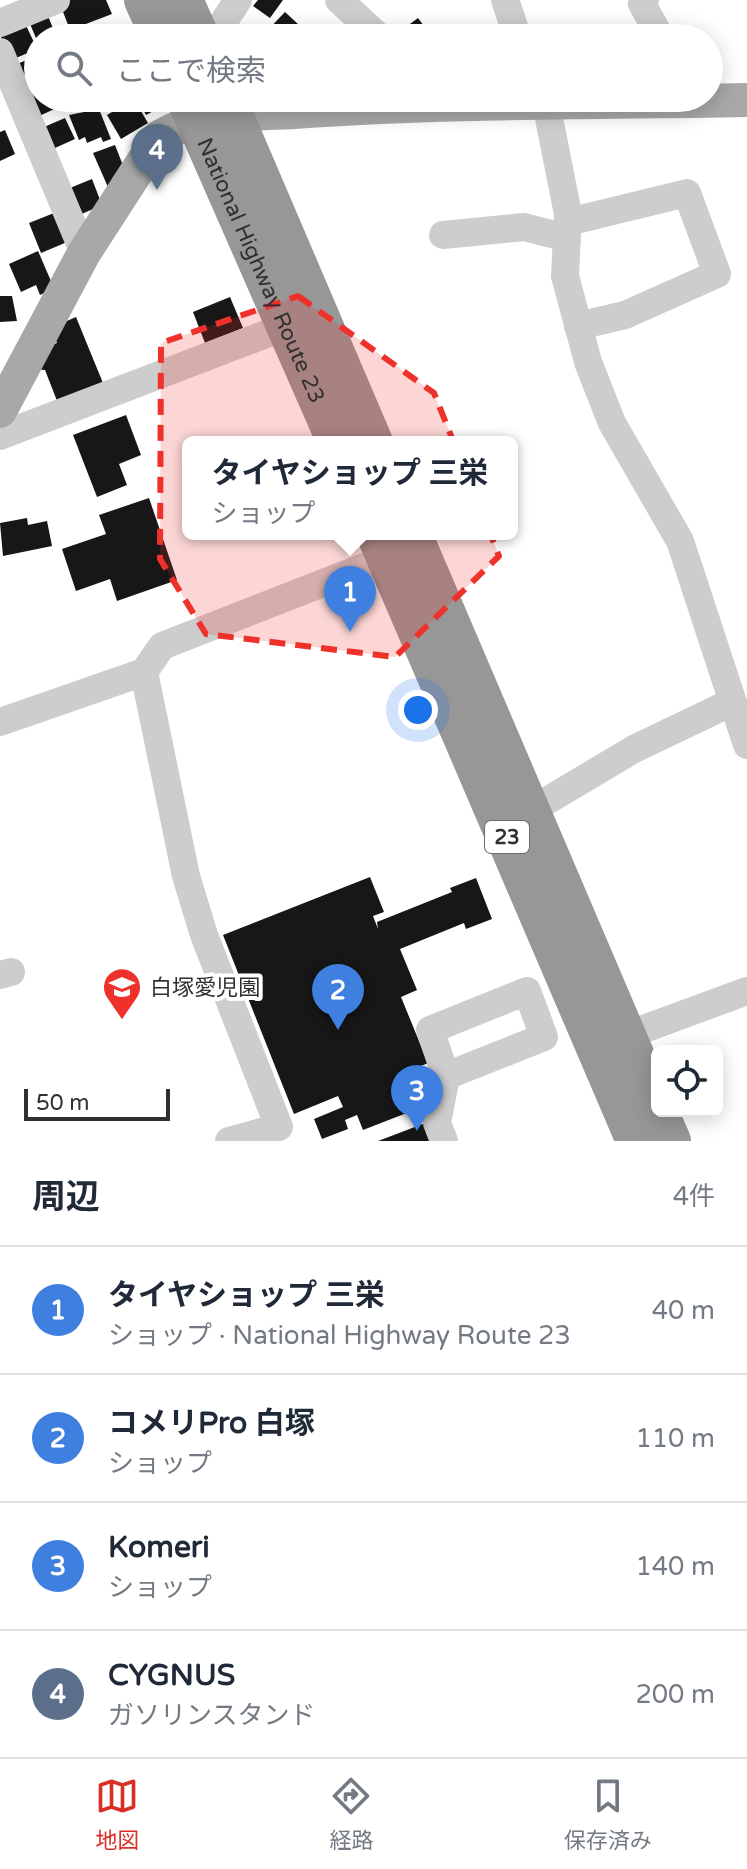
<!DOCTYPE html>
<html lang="ja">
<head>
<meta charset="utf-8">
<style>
	body { margin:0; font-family:"Varela Round","Noto Sans JP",sans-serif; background:#f6f6f7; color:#1f2937 }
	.controls { position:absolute; right:24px; bottom:24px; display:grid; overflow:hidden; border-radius:12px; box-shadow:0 4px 20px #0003 }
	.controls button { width:72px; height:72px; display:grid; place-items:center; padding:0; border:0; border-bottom:2px solid #e0e1e3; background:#fff; color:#1f2937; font:40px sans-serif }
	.scale { position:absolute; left:24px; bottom:20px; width:146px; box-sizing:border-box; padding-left:8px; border:4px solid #303030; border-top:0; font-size:22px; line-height:28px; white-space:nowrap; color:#303030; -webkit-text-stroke:6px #fff; paint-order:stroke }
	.you { position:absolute; left:418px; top:710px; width:28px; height:28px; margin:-20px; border:6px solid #fff; border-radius:50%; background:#1a73e8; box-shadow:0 0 0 12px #1a73e833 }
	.badge { display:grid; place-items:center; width:52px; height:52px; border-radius:50%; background:#d93025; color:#fff; font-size:26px; font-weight:700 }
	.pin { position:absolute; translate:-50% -66px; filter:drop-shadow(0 2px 4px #0008) }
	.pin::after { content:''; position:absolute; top:42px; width:28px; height:24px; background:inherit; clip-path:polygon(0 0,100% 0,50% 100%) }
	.popup { position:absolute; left:182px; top:436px; width:336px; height:104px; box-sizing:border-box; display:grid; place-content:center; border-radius:12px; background:#fff; filter:drop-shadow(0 2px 6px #0005); font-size:26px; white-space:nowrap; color:#747a83 }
	.popup b { font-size:30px; color:#1f2937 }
	.popup::after { content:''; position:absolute; left:50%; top:100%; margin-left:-16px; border:16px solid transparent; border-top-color:#fff }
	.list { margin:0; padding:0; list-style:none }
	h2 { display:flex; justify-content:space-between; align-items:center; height:104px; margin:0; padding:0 32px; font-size:34px }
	h2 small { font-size:26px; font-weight:400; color:#747a83 }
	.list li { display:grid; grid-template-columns:52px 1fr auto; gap:24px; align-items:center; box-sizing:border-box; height:128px; padding:0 32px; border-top:2px solid #e0e1e3 }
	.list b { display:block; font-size:30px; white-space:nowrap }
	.list p { margin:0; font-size:26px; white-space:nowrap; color:#747a83 }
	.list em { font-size:26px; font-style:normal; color:#747a83 }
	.icon { flex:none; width:44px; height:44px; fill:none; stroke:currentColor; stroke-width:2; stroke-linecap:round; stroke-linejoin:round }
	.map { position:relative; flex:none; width:747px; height:1141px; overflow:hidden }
	.search { position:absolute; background:#fff; box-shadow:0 4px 20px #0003; left:24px; right:24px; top:24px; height:88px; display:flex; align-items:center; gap:20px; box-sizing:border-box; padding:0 28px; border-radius:44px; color:#747a83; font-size:30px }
	.sheet { height:616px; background:#fff }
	nav { display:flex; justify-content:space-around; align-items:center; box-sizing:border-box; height:112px; border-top:2px solid #e0e1e3; background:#fff; font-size:22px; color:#747a83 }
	nav a { display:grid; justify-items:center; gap:4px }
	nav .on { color:#d93025 }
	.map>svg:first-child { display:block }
	.building { fill:#171717 }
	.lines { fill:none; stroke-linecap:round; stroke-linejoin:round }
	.minor { stroke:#cdcdcd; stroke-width:28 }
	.major { stroke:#a8a8a8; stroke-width:34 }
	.highway { stroke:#979797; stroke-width:40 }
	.marked { fill:#ee322b; fill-opacity:0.2; stroke:#ee322b; stroke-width:6; stroke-dasharray:16 10; stroke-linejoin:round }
	.labels { text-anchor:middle; stroke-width:8; stroke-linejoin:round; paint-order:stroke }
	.shield { fill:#fff; stroke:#6e6e6e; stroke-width:2 }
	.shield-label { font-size:20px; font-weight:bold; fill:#303030 }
	.street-label { font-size:22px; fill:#303030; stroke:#fff }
	.poi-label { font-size:22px; fill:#303030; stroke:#fff; text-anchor:start }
</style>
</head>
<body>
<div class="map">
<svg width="747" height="1141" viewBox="0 0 747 1141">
	<rect width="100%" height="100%" fill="#fff"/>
	<!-- building -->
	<g class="building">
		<path d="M70,0H106L112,14L70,30L60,4Z"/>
		<path d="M258,0H283L270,18L253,6Z"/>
		<path d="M285,12L313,38H266L263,35Z"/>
		<path d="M48,16L57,38H36L30,24Z"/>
		<path d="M418,18L433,38H395L388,29L394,25L399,32Z"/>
		<path d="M25,23L37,49L9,61L0,34Z"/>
		<path d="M38,55V98H58L61,106L37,117L15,65Z"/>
		<path d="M137,98H162L157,100L161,107L146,115Z"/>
		<path d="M134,99L148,123L121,139L107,115Z"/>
		<path d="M99,109L111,139L103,142L101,137L87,143L85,137L79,140L69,115Z"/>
		<path d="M65,118L75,139L46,152L37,130Z"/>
		<path d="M5,130L15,154L0,161V132Z"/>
		<path d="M115,145L126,173L111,194L93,153Z"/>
		<path d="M92,179L102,205L75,217L65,190Z"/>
		<path d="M59,211L72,240L41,253L29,223Z"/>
		<path d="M38,251L54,288L40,295L36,285L21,292L9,264Z"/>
		<path d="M0,296H12L17,321L0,322Z"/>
		<path d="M230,297L243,328L205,343L193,312Z"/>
		<path d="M76,317L105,388L59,406L45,370L34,369L43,348L57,343L52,332L55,326Z"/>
		<path d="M126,415L141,455L119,464L127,485L97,497L73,435Z"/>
		<path d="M149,498L177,580L117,601L110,579L76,591L62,549L106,534L99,515Z"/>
		<path d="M27,518L28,525L47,521L52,546L3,556L0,523Z"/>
		<path d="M370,877L384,912L373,916L378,929L377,922L452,892L450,888L476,878L492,919L466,929L464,923L400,949L417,990L401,997L428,1063L421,1066L435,1102L363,1130L357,1115L345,1120L348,1129L322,1139L314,1119L343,1107L338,1096L294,1114L223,935Z"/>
		<path d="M428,1122L436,1141H378Z"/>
	</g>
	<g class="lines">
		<!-- minor -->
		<g class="minor">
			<path d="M339,0L380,38"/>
			<path d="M505,0L518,38"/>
			<path d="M645,0L642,4L661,38"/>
			<path d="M0,23L56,0"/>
			<path d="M213,38L238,0"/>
			<path d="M0,52L84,253"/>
			<path d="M545,98L568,214L565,276L588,362L612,423L680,541L747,745"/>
			<path d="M568,222L687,193L717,274L625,315L578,326"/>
			<path d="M443,235L524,227L567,238"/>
			<path d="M0,436L287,326"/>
			<path d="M144,672L186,876L204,935L279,1127L229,1141"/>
			<path d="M0,722L144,672L162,646L387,558"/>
			<path d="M545,802L634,749L730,703"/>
			<path d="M0,975L11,972"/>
			<path d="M641,1030L747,991"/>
			<path d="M444,1141L437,1123L446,1076L430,1030L527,991L544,1037L446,1076"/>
		</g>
		<!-- major -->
		<path class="major" d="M0,411L84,253L159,137C202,111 258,115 307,111C454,101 600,103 747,100"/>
		<!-- highway -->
		<g class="highway">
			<path d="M144,0L161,38"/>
			<path d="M183,0L200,38"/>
			<path id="s1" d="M186,98L337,442"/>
			<path d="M226,98L373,442"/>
			<path d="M376,534L636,1141"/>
			<path d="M412,534L657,1108"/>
			<path d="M658,1111L671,1141"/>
		</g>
	</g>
	<!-- marked area -->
	<path class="marked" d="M298,296L434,393L499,556L395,657L206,634L160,559L161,343Z"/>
	<!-- icons -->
	<defs>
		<g id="school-pin" transform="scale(2)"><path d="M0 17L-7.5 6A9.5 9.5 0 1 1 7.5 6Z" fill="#ee322b" stroke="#fff"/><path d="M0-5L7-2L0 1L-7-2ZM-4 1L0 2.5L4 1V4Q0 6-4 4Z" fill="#fff"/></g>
	</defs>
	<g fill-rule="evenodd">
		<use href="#school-pin" x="122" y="987"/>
	</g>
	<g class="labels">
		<!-- shield labels -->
		<rect class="shield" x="485" y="821" width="44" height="32" rx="6"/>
		<g class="shield-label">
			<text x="507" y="844">23</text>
		</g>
		<!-- street labels -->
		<g class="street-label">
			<text dy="8" stroke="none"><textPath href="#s1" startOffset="188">National Highway Route 23</textPath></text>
		</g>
		<!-- poi labels -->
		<g class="poi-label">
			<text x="150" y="995">白塚愛児園</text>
		</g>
	</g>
</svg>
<div class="controls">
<button><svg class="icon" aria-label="locate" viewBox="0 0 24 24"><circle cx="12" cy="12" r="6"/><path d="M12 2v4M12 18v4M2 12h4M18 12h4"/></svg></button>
</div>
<div class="scale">50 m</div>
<div class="you"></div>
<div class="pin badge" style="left:350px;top:632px;background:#3f7fe0">1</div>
<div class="popup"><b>タイヤショップ 三栄</b>ショップ</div>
<div class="pin badge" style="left:338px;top:1030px;background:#3f7fe0">2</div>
<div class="pin badge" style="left:417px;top:1131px;background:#3f7fe0">3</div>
<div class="pin badge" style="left:157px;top:190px;background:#5c6f8a">4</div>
<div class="search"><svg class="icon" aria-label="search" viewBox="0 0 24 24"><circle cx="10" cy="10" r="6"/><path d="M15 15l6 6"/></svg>ここで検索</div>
</div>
<section class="sheet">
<h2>周辺<small>4件</small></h2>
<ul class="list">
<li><span class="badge" style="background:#3f7fe0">1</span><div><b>タイヤショップ 三栄</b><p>ショップ · National Highway Route 23</p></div><em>40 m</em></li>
<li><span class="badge" style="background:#3f7fe0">2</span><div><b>コメリPro 白塚</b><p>ショップ</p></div><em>110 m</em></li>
<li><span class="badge" style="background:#3f7fe0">3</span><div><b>Komeri</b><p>ショップ</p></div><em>140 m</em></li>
<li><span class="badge" style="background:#5c6f8a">4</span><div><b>CYGNUS</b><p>ガソリンスタンド</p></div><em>200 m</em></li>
</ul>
</section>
<nav>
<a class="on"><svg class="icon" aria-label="map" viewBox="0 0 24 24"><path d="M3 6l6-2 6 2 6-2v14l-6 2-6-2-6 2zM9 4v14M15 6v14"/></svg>地図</a>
<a><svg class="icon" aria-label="directions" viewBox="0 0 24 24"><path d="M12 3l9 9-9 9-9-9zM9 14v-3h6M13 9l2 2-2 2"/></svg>経路</a>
<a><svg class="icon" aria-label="saved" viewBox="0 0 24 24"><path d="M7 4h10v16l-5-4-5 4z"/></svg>保存済み</a>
</nav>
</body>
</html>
